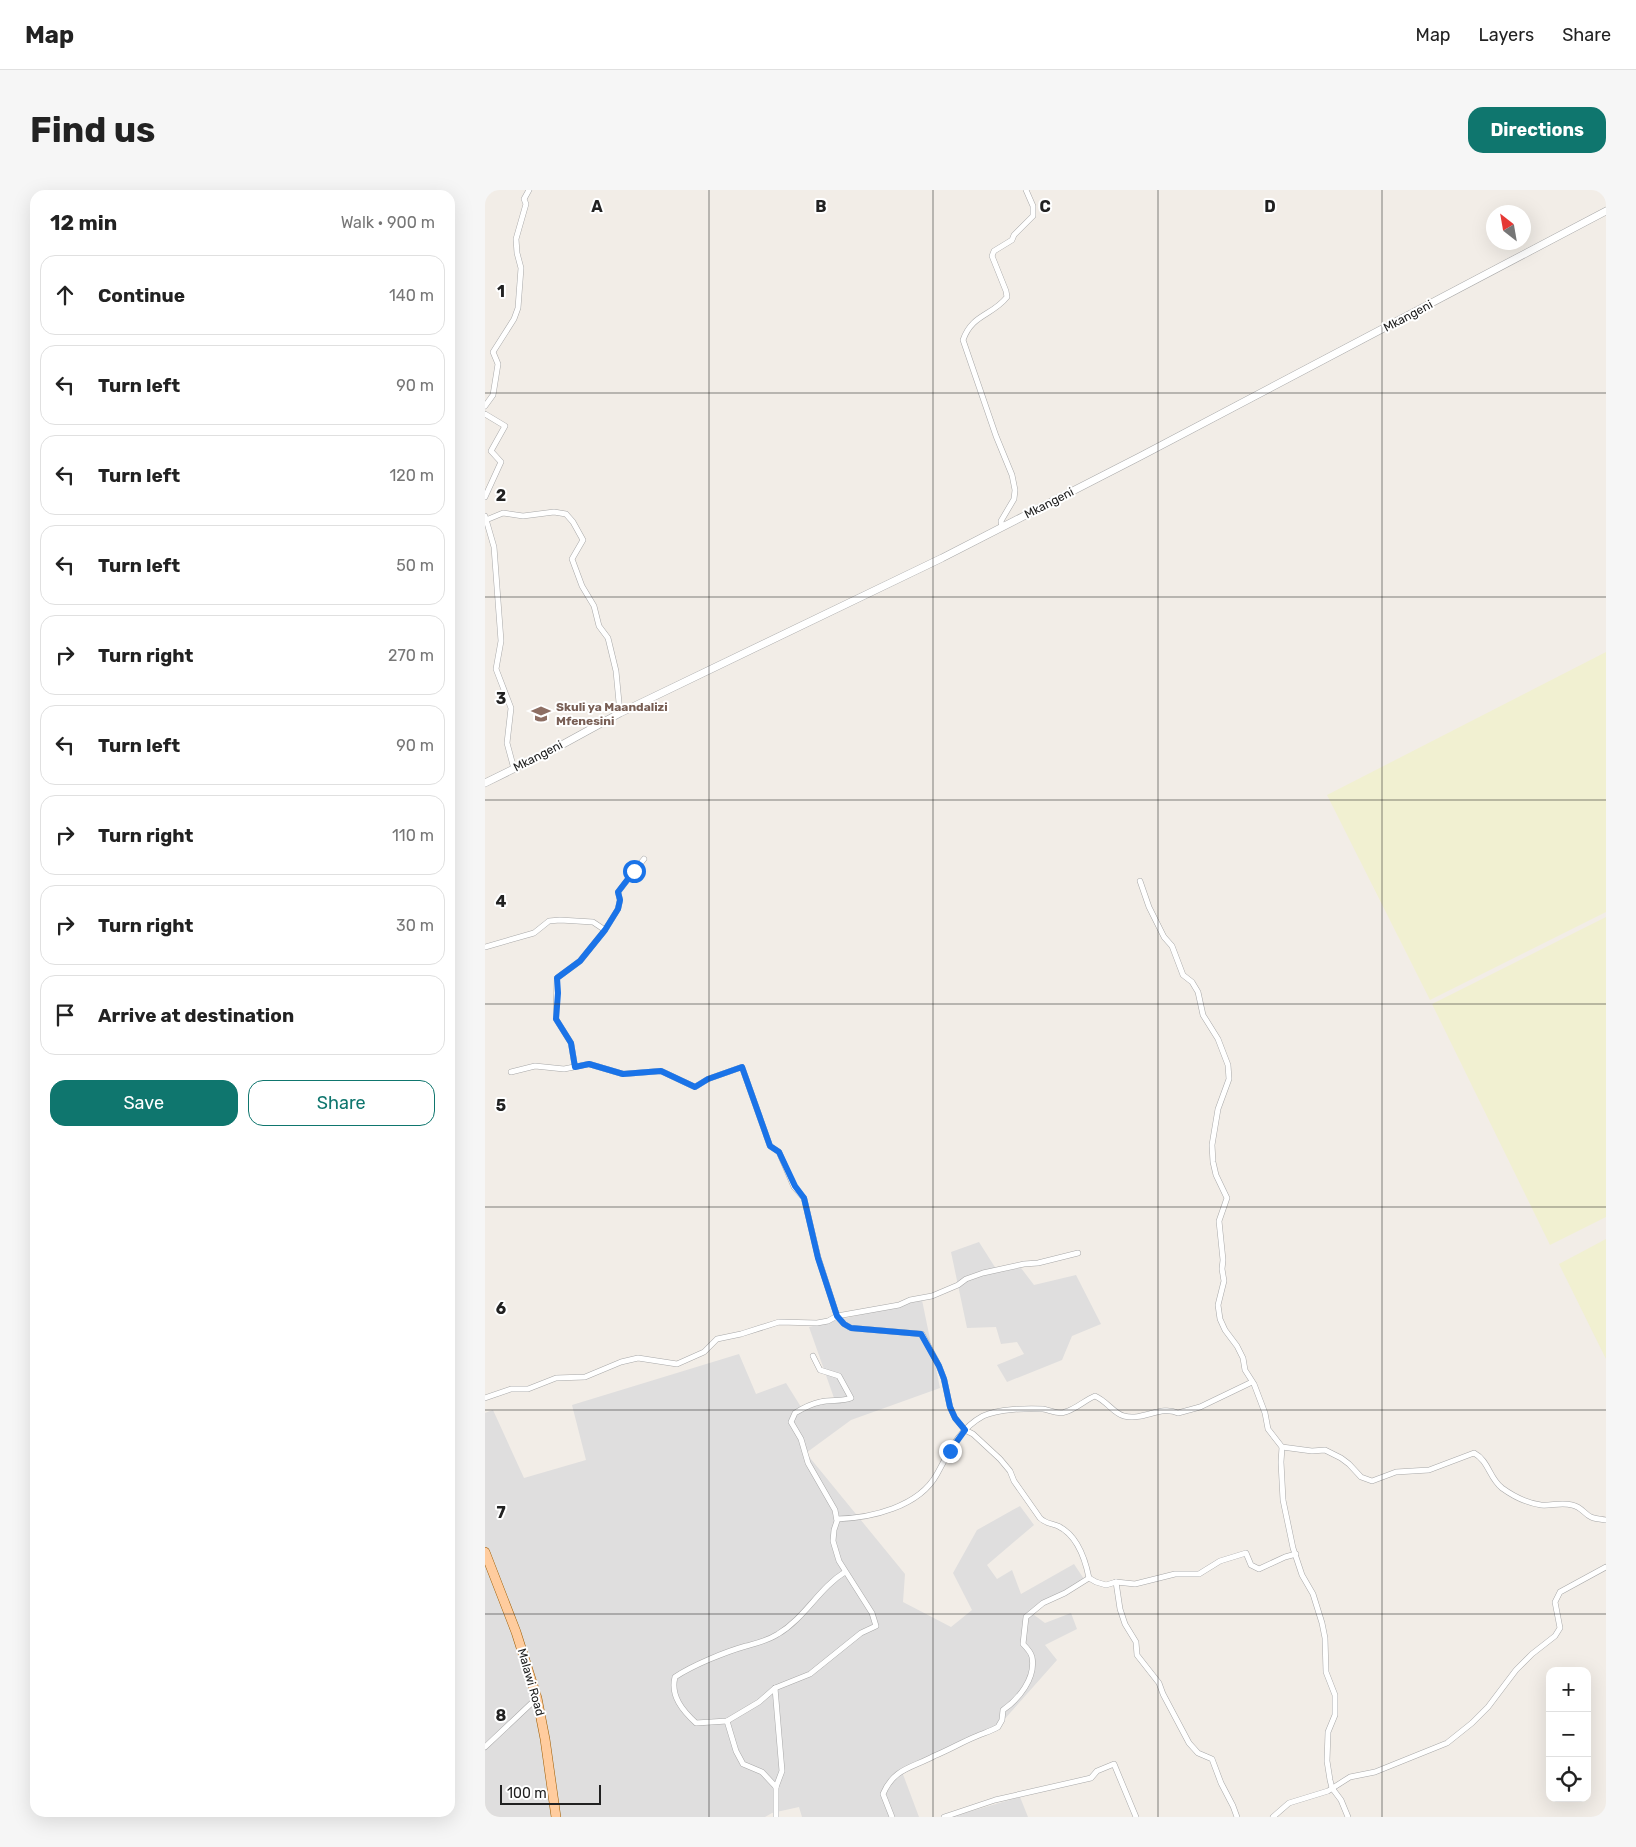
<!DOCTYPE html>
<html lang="en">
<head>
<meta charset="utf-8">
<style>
	body { margin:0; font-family:Rubik,sans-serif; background:#f6f6f6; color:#222 }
	.controls { position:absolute; right:15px; bottom:15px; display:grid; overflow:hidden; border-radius:10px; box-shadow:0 5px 20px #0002 }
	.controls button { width:45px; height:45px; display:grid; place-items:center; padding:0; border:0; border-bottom:1px solid #e0e0e0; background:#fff; color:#222; font:25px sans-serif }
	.compass { position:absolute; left:1001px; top:15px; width:45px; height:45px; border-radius:50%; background:#fff; box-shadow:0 5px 20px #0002; rotate:329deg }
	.scale { position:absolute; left:15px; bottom:12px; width:101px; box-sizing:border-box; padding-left:5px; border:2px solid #212121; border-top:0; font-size:14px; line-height:18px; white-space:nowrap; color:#212121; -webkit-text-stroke:4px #fff; paint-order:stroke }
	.stop { position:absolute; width:15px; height:15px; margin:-11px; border:4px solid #1a73e8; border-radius:50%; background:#fff }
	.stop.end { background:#1a73e8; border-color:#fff; box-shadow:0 1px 5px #0008 }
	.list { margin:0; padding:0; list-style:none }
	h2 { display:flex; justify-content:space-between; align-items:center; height:65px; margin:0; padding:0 20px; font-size:21px }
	h2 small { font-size:16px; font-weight:400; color:#767676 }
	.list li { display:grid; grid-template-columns:32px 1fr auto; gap:15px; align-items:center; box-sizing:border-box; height:80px; margin:0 10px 10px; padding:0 10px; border:1px solid #e0e0e0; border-radius:15px }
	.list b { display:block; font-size:19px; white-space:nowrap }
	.list em { font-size:16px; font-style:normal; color:#767676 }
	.actions { display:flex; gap:10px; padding:15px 20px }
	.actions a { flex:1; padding:11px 0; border:1px solid #0f766e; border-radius:15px; text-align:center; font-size:18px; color:#0f766e }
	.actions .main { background:#0f766e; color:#fff }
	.icon { flex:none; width:28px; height:28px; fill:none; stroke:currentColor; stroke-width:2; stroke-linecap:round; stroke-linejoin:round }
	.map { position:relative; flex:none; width:1121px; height:1627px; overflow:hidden; border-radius:15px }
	header { display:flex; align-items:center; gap:30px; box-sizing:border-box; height:70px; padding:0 25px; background:#fff; border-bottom:1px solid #e0e0e0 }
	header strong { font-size:24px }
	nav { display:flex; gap:28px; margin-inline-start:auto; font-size:18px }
	.intro { display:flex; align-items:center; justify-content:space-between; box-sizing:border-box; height:120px; padding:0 30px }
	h1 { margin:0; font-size:35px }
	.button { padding:12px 22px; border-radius:15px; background:#0f766e; color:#fff; font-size:18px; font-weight:700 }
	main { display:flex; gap:30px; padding:0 30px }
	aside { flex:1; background:#fff; border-radius:15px; box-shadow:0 5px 20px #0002 }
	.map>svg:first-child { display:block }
	.residential { fill:#dfdede }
	.farmland { fill:#f1f0d1 }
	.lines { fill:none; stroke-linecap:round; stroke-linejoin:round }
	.minor-casing { stroke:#a8a8a8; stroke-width:6 }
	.tertiary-casing { stroke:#a8a8a8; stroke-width:8 }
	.primary-casing { stroke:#9d5b00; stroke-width:10 }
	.minor { stroke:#fff; stroke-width:5 }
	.tertiary { stroke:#fff; stroke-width:7 }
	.primary { stroke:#ffcc9e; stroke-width:9 }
	.route { stroke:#1a73e8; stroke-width:6 }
	.grid { fill:none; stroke:#212121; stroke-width:1; stroke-opacity:0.55 }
	.labels { text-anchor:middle; stroke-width:4; stroke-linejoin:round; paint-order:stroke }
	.street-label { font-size:12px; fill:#212121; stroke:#fff }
	.education-label { font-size:12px; font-weight:bold; fill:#785e54; stroke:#fff; text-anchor:start }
	.grid-label { font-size:16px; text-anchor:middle; font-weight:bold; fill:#212121; stroke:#fff; stroke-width:4; stroke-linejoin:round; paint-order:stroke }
</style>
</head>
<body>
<header>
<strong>Map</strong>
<nav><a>Map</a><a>Layers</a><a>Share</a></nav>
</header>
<div class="intro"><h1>Find us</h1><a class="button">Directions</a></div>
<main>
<aside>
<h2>12 min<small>Walk · 900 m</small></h2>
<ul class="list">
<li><svg class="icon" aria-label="ahead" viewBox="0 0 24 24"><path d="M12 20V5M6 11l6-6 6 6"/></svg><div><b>Continue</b></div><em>140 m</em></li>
<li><svg class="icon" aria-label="left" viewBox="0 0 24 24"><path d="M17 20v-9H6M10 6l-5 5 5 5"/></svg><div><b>Turn left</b></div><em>90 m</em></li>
<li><svg class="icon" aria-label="left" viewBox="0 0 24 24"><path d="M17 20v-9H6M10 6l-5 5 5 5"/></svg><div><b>Turn left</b></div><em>120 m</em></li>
<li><svg class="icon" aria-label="left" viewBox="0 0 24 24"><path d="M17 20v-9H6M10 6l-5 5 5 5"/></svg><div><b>Turn left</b></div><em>50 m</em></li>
<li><svg class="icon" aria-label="right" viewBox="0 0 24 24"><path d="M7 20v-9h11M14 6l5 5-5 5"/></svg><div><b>Turn right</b></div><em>270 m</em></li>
<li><svg class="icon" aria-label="left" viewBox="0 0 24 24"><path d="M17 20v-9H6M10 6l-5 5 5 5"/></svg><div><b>Turn left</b></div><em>90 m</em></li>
<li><svg class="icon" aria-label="right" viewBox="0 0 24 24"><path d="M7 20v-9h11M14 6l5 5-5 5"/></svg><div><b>Turn right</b></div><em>110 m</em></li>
<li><svg class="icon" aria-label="right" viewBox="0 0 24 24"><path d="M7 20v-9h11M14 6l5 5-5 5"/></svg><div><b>Turn right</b></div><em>30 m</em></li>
<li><svg class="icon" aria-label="arrive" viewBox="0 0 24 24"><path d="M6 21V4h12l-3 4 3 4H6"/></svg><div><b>Arrive at destination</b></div></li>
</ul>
<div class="actions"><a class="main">Save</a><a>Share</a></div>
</aside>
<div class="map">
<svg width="1121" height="1627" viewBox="0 0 1121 1627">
	<rect width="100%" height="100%" fill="#f2ede7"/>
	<!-- residential -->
	<g class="residential">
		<path d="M494,1052L513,1082L536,1078L549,1095L591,1085L616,1134L587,1146L577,1170L522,1192L512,1175L539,1164L532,1152L516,1154L511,1137L482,1138L466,1062Z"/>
		<path d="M437,1110L455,1198L366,1230L321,1263L420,1384L418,1412L466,1437L487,1420L468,1383L492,1340L535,1316L549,1335L502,1375L512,1389L527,1380L536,1404L589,1374L601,1392L545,1422L560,1433L586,1423L592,1439L560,1455L572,1470L509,1541L416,1579L434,1627H317L314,1617L287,1623L280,1627H0V1223L8,1220L39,1288L101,1270L87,1215L254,1164L271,1204L301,1193L316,1217L349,1208L324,1137Z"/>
		<path d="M535,1607L543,1627H466Z"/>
	</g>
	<!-- farmland -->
	<g class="farmland">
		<path d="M1121,462V722L945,810L842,605Z"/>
		<path d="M1121,727V1027L1065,1055L947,814Z"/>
		<path d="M1121,1049V1169L1074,1074Z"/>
	</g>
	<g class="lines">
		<!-- minor casing -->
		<g class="minor-casing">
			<g id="minor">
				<path d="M0,216L8,205L13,174L8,162L29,129L33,118L36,78L32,63L31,49L41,14L39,9L44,0"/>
				<path d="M0,224L20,236L6,261L16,272L0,307"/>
				<path d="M0,326L9,357L16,451L11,479L26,518L22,553L29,579"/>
				<path d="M1,330L18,323L38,326L69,322L81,324L88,332L98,350L87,369L97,396L109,416L114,436L123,448L131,481L135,523"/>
				<path d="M517,337L516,331L529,309L530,300L527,285L511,246L478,150C487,124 507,126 522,107L521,101L507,66L509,61L527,50L529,45L548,26V16L541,0"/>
				<path d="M655,691L664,717L679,747L687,756L698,785L707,792L713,802L718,825L733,849L743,875L744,889L733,919L727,955L728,972L731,985L742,1008L734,1031L738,1070L737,1079L739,1091L733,1115L735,1129L740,1140L752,1156L758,1168L760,1180L769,1194L780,1223L783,1239L797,1257L796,1272L798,1310L808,1358L817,1385L828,1404L837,1433L840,1448L841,1482L850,1505V1525L843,1542L842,1571L845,1590L847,1598L856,1610L863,1627"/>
				<path d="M0,757L49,743L64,731L75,730L108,732L120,740"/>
				<path d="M90,877L86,853L71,829L72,788L95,771L120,740L133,719L135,710L133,702L159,669"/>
				<path d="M26,882L50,876L79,879L104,874L138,884L176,881L210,897L223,889L257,877L285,956L294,962L309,997L319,1008L333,1067L352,1126L359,1134L366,1138L437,1144L454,1176L459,1189L465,1217L470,1228L480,1240L488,1244L515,1269L525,1281L529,1291L555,1328C561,1334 566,1333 573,1336C592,1345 600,1368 604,1388"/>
				<path d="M328,1166L335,1180L354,1186L366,1208C357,1212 345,1209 335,1212C326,1214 318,1218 310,1223L306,1232L316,1249L323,1273L350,1320L352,1331L349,1340L348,1351L354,1371L387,1423L391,1436L376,1443L325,1484L290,1498L274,1512L242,1531L211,1533C198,1521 185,1506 190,1487C208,1475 240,1462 261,1456C272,1453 282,1451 293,1444C320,1428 334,1398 360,1382"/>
				<path d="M0,1208L26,1199H43L71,1188L100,1187L136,1172L153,1168L192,1174L219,1162L232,1149L256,1144L294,1132L332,1133L343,1131L352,1126L414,1115L425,1110L447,1106L473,1095L481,1089L498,1083L539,1074L553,1073L593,1063"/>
				<path d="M797,1257L827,1261L840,1260L856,1268L864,1274L876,1287L887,1291L911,1282L944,1280L989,1263C1004,1271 1004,1288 1017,1298C1028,1306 1042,1313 1056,1315C1066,1316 1076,1312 1087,1315C1097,1317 1099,1324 1106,1327C1110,1329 1116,1329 1121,1330"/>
				<path d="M352,1329C386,1328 434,1317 452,1284C464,1262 474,1239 498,1226C513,1219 542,1218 558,1219C565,1220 574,1225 580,1222C591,1219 600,1210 610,1206C622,1211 629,1224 639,1226C658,1231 676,1215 693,1223L715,1217L767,1192"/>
				<path d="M631,1392L635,1419L640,1434L651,1452L652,1465L674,1493L678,1504L704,1553L713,1563L727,1569L736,1593L748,1616L752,1627"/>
				<path d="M290,1498L297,1581L291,1597V1627"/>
				<path d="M242,1531L251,1561L258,1574L277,1582L291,1597"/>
				<path d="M0,1557L52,1508"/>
				<path d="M407,1627L398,1604C409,1578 427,1578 449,1566C464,1560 477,1552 492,1546C499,1543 506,1541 513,1537L517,1530L518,1520C534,1509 551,1488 547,1467C546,1462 541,1457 538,1454L541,1427L558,1413L580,1403L604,1388L611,1392L621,1395L631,1392L650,1394L690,1384H714L735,1371L761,1363L766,1375L774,1379L800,1367L811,1364"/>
				<path d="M459,1627L510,1610L606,1588L612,1581L629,1574L651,1627"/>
				<path d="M788,1627L804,1613L843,1601L865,1587L890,1582L962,1553L987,1533L1003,1517L1031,1480L1047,1464L1070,1446L1075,1438L1070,1412L1075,1402L1121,1377"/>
			</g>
		</g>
		<!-- tertiary casing -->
		<g class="tertiary-casing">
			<path id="tertiary" d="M0,593L71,558L135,523L457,368L656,266L1121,21"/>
		</g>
		<!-- primary casing -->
		<g class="primary-casing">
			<path id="primary" d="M0,1362L31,1442L52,1508L60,1549L71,1627"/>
		</g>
		<!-- minor -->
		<use href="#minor" class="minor"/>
		<!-- tertiary -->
		<use href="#tertiary" class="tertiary"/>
		<!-- primary -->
		<use href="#primary" class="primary"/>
	</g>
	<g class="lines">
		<!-- route -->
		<path class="route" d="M149,681L133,702L135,710L133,719L120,740L95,771L72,788L73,803L71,829L86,853L90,877L104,874L138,884L176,881L210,897L223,889L257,877L285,956L294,962L310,996L319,1008L333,1068L352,1126L359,1134L366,1138L436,1144L454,1176L459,1189L465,1217L470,1228L480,1240L465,1261"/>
	</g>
	<!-- grid -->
	<path class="grid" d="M224,0V1627M448,0V1627M673,0V1627M897,0V1627M0,203H1121M0,407H1121M0,610H1121M0,814H1121M0,1017H1121M0,1220H1121M0,1424H1121"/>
	<!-- icons -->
	<defs>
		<g id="school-bare" transform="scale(1.5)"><path d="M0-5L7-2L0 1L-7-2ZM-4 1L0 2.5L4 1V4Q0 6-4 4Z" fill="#8d6e63" stroke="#fff" stroke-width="2.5" paint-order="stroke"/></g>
	</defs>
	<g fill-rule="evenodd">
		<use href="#school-bare" x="56" y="524"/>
	</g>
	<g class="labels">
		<!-- street labels -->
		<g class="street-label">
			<text transform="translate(923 126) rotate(-28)" y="4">Mkangeni</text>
			<text transform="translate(564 313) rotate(-27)" y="4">Mkangeni</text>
			<text transform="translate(53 566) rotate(-27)" y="4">Mkangeni</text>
			<text transform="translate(46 1492) rotate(74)" y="4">Malawi Road</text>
		</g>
		<!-- education labels -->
		<g class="education-label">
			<text x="71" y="521">Skuli ya Maandalizi<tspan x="71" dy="14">Mfenesini</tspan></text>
		</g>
	</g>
	<g class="grid-label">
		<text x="112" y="22">A</text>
		<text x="336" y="22">B</text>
		<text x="560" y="22">C</text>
		<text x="785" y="22">D</text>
		<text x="16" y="107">1</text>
		<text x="16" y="311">2</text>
		<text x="16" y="514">3</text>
		<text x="16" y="717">4</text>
		<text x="16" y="921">5</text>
		<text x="16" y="1124">6</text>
		<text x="16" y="1328">7</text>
		<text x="16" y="1531">8</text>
	</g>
</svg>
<div class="controls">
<button>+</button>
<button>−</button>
<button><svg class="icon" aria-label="locate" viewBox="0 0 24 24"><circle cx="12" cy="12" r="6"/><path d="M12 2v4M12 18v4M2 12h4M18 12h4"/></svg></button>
</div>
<svg class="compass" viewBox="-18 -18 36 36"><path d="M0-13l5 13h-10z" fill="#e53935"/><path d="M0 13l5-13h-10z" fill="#767676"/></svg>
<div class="scale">100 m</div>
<div class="stop" style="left:149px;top:681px"></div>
<div class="stop end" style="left:465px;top:1261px"></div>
</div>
</main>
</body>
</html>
